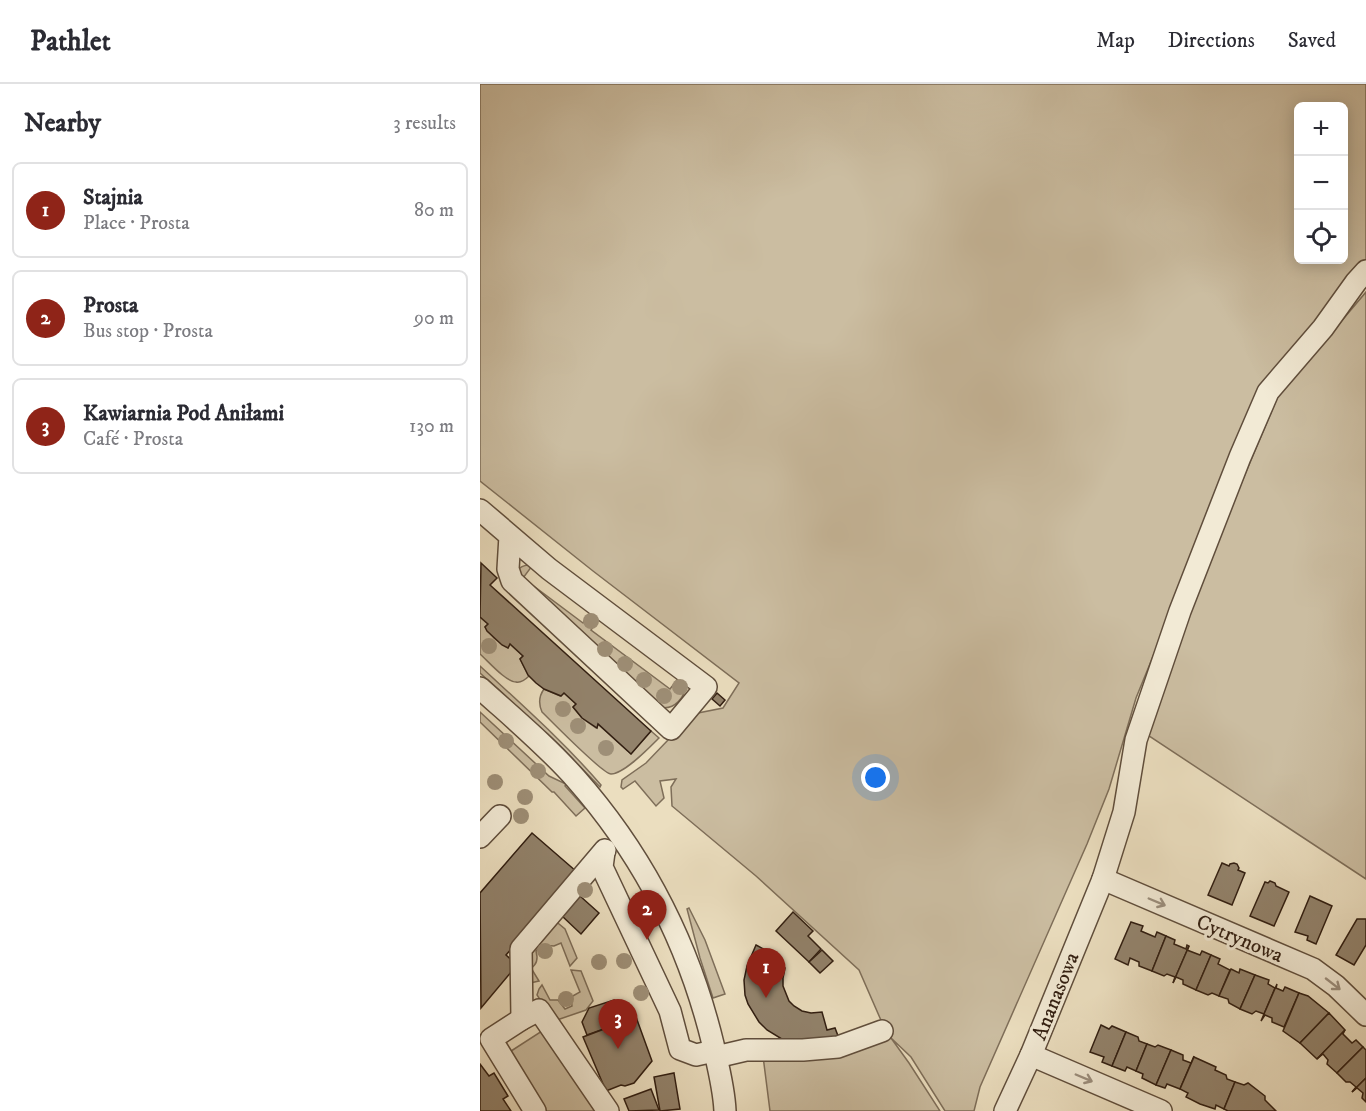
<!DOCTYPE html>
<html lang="en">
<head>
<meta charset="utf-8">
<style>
	body { margin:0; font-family:"IM FELL DW Pica",serif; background:#f7f7f7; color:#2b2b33 }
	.controls { position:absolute; right:18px; top:18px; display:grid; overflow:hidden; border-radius:9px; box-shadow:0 3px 15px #0003 }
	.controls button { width:54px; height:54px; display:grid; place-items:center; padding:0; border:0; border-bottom:2px solid #e1e1e2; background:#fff; color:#2b2b33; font:30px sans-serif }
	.you { position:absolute; left:396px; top:694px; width:21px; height:21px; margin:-15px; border:4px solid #fff; border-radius:50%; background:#1a73e8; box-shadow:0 0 0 9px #1a73e833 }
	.badge { display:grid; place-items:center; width:39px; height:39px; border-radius:50%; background:#8f2418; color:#fff; font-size:20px; font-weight:700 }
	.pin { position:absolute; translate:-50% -50px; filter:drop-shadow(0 2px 3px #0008) }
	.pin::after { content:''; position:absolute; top:32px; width:21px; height:18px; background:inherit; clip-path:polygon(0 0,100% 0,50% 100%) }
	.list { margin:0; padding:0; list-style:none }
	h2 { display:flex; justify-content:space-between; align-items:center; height:78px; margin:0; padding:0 24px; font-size:26px }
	h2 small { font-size:20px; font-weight:400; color:#7c7c81 }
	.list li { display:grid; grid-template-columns:39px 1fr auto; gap:18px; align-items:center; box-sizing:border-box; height:96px; margin:0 12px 12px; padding:0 12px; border:2px solid #e1e1e2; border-radius:9px }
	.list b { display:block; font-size:22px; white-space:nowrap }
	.list p { margin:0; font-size:20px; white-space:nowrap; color:#7c7c81 }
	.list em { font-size:20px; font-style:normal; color:#7c7c81 }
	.icon { flex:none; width:33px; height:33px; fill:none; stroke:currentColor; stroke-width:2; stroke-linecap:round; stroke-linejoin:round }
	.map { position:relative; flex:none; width:886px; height:1027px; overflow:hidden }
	header { display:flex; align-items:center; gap:36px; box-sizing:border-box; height:84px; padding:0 30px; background:#fff; border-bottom:2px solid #e1e1e2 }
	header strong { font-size:28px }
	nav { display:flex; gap:33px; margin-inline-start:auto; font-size:21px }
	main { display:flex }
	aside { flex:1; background:#fff }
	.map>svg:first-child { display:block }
	.green { fill:#cbbda1; stroke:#7e6e59; stroke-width:1.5; fill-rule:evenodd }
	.building { fill:#92826b; stroke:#311e11; stroke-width:1.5 }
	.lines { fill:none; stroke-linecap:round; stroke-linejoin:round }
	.minor-casing { stroke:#604e3c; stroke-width:24 }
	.minor { stroke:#f2ead5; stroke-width:21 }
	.tree { fill:#9e8f77 }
	.oneway { stroke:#9b8e7d }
	.labels { text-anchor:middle; stroke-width:6; stroke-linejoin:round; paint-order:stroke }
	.street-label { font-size:21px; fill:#311e11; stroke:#f2ead5 }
</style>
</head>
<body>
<header>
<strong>Pathlet</strong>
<nav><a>Map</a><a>Directions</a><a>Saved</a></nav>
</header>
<main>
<aside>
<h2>Nearby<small>3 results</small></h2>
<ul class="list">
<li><span class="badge">1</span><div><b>Stajnia</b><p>Place · Prosta</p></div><em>80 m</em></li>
<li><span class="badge">2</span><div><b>Prosta</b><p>Bus stop · Prosta</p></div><em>90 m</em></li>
<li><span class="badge">3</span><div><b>Kawiarnia Pod Aniłami</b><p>Café · Prosta</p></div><em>130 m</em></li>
</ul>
</aside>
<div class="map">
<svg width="886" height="1027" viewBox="0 0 886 1027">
	<rect width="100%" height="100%" fill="#ebdebf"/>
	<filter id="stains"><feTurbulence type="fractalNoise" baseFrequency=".00333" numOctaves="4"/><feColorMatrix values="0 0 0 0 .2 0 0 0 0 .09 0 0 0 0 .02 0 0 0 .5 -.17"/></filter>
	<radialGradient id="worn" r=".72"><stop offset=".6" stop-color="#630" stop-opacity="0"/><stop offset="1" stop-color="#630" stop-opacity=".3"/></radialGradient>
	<!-- green -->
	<g class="green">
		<path d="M0,0H886V177L785,299L656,614L629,705L607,760L500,1003L494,1027H465L431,973L411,954L429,979L460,1027H290L283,972L407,950L379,886L276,792L192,722L191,703L196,695L180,697L184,714L176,722L155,697L143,705L141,703L142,696L166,679L213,630L243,624L259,599L113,487L0,397ZM818,22H864V176H818Z"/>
		<path d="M886,208V795L666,650L709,523L798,312Z"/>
		<path d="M48,481L52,482L43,494L103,539L109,530H114L117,532V537L111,546L190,605L197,596L201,595L205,598C207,613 194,627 179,623L38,496C34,488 39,482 48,481Z"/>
		<path d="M0,533L8,540L5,543L14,554L28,564L30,560L43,572L40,575L49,592C46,595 41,599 36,598C26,598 8,577 0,570Z"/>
		<path d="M0,582C42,621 84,658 121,701L120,703L79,661L0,589Z"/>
		<path d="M64,605L80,612L84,609L96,620L93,623L102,634L116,644L118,640L151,670L171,647L179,654C169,664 144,690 131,690C123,690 71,637 62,628C58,619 59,612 64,605Z"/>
		<path d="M0,628L69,692L86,700L85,702L105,724L96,732L74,708H72L0,638Z"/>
		<path d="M209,824L225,856L245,910L233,914L220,874L207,825Z"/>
		<path d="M73,835L85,845L97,874L90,882L81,859L74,862L62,861L56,867C58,874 58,880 51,884L59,897L50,899L45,878Z"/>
		<path d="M91,886L101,887L113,917L106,926L74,937L57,911L59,905L62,901L70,916H78L85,925L92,922L91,913L100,908Z"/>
		<path d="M65,945L115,1027H65L28,969Z"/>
	</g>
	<!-- building -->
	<g class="building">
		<path d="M1,479L17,494L10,501L171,647L151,670L118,640L117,644L102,634L93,623L96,620L84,609L81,612L64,605L56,599L48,591L40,575L43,572L30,560L28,564L22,561L7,547L5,543L8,540L0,533Z"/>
		<path d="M237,609L245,616L240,622L232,615Z"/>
		<path d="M52,749L97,788L26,871L37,881L1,924L0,809Z"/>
		<path d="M742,779L749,782L750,780L754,779L757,780L759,784L758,786L765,789L752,821L728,811Z"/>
		<path d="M790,797L795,799L796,802L809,808L794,842L770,832L785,798L788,799Z"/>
		<path d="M100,812L119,829L101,850L82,832Z"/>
		<path d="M830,812L852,822L836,860L827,856L828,852L815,848Z"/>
		<path d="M313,828L333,847L328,852L341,865L329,878L296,847Z"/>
		<path d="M877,835H886V861L874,881L856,871Z"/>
		<path d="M651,838L663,842L661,847L675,853L677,848L686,852L672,887L659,882V878L650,874L648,881L635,875Z"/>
		<path d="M686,852L695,856L694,860L706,865L707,861L709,862L693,899L695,893L687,890L684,892L672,887Z"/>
		<path d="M276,861L291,869L287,878L305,884L303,894V902L309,917L314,922L322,927L331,929L342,928L347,946L355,944L360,957H305L287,946L279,938L268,920L265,911L264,896L267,882Z"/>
		<path d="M709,862L707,866L720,871L722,867L731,871L716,906L703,900V896L696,893L693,899Z"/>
		<path d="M342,866L353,877L340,889L329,878Z"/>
		<path d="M731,871L740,875L738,880L750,886L739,912L732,909L728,911L716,906Z"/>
		<path d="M751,885L759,889L760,885L775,891L760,925L749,919L748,915L739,912Z"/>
		<path d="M775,891L789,896L788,900L795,904L784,930L776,927L772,930L760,925Z"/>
		<path d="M797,900L796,904L803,907L805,903L819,909L804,943L792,938V934L785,931L781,937Z"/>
		<path d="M819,909L828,912L849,929L820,959L803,947Z"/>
		<path d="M134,916L147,922L152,935L107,951L102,938L109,924Z"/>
		<path d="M849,929L865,946L837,975L820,959Z"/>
		<path d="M156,933L172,977L154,999L145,1002L141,1001L126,1007L103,953Z"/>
		<path d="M621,941L629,945L632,942L646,948L632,982L622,978L624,973L610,968Z"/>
		<path d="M865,946L863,950L872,959L876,956L883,963L857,989L847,980L848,976L843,970L837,975Z"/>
		<path d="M646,948L658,953L659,957L667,960L656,987L647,983L645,987L632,982Z"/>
		<path d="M667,960L675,963L678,961L691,966L676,1001L662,994L663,990L656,987Z"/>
		<path d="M883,963L886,966V994L872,1008L876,1003L870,998H866L857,989Z"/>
		<path d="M691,966L703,971V976L711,979L714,972L700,1005L687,1000L685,1004L676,1001Z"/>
		<path d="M714,973L736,983L735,986L746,991L747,995L755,998L744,1025L736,1021L735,1025L720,1020L706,1013L708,1009L700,1005Z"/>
		<path d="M0,980L9,992L14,989L28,1012L23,1015L31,1027H0Z"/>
		<path d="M194,989L200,1025L180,1027L174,993Z"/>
		<path d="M886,994V1018L882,1014L883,1009L877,1004L872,1008Z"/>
		<path d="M755,998L764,1001L768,999L785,1012V1016L796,1027H748L744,1025Z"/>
		<path d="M171,1005L179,1026L149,1027L144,1015Z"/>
	</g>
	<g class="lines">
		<!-- minor casing -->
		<g class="minor-casing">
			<g id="minor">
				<path d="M0,426L69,485L226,603L191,645L32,497L28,485L30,452"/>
				<path d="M0,604C32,633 67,662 96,695C163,771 209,861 233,960C238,982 244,1004 245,1027"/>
				<path d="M0,753L20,732"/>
				<path d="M124,768L122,783L190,927L200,965L216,971L234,967"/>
				<path d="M623,795L833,885L856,902L886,931"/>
				<path d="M42,935L41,865L125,766"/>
				<path d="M551,971L681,1027"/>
				<path d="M236,973L266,966H323L358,963L402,947"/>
				<path d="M55,1027L11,955L42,935L59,926L128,1027"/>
				<path d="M525,1027L551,971L623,795L644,728L656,656L700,527L760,373L788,308L843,244L876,198L886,187"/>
			</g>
		</g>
		<!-- minor -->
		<use href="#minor" class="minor"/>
	</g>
	<!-- trees -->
	<g class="tree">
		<circle cx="111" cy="537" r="8"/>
		<circle cx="9" cy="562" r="8"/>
		<circle cx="125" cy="565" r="8"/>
		<circle cx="145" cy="580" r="8"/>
		<circle cx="164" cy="596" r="8"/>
		<circle cx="200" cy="603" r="8"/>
		<circle cx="184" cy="612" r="8"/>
		<circle cx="83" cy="625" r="8"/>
		<circle cx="98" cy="642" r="8"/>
		<circle cx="26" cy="657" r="8"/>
		<circle cx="126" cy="664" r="8"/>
		<circle cx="58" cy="687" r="8"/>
		<circle cx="15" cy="698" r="8"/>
		<circle cx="45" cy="713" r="8"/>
		<circle cx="41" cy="732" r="8"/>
		<circle cx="105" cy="806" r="8"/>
		<circle cx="65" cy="867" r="8"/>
		<circle cx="144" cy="877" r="8"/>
		<circle cx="119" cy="878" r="8"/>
		<circle cx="161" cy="909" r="8"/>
		<circle cx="86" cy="915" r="8"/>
	</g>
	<!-- one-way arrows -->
	<defs><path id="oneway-shaft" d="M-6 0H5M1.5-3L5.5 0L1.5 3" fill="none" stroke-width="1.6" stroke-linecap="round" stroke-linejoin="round" transform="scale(1.5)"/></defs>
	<g class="oneway">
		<use href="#oneway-shaft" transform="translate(677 818) rotate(23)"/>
		<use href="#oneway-shaft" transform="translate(853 900) rotate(38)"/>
		<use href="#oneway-shaft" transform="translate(604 994) rotate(23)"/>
	</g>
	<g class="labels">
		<!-- street labels -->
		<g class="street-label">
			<text transform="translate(760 854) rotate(23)" y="7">Cytrynowa</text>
			<text transform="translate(575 912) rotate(-68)" y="7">Ananasowa</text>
		</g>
	</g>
	<rect width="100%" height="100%" filter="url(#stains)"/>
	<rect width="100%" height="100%" fill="url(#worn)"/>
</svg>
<div class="controls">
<button>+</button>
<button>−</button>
<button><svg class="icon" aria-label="locate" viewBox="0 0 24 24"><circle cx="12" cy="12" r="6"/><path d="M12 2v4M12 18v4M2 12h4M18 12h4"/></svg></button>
</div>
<div class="you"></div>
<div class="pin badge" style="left:286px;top:914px">1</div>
<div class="pin badge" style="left:167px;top:856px">2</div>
<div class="pin badge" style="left:138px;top:965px">3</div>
</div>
</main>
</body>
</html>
